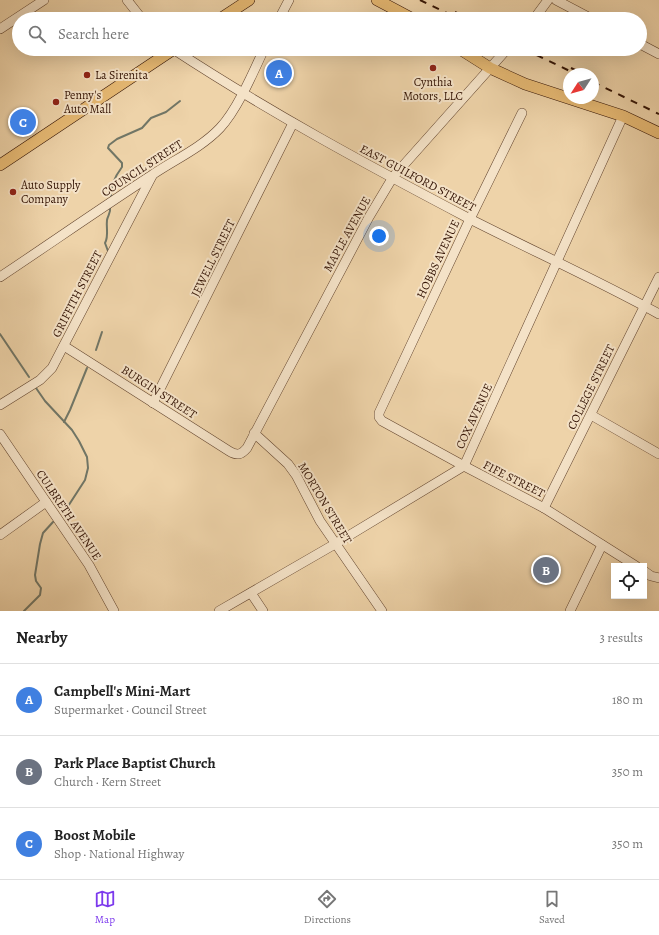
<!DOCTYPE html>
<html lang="en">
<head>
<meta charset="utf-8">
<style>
	body { margin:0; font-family:Alegreya,serif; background:#f2f2f2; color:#222 }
	.controls { position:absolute; right:12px; bottom:12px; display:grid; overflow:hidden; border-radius:0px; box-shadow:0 4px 16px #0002 }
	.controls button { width:36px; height:36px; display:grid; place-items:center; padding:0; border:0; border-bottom:1px solid #e0e0e0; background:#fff; color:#222; font:20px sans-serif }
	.compass { position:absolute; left:563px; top:68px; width:36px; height:36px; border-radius:50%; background:#fff; box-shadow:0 4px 16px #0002; rotate:234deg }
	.you { position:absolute; left:379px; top:236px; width:14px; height:14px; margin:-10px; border:3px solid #fff; border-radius:50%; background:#1a73e8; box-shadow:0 0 0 6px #1a73e833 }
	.badge { display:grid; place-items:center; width:26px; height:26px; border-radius:50%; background:#7c3aed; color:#fff; font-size:13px; font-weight:700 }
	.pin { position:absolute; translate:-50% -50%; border:2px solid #fff; box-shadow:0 1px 4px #0006 }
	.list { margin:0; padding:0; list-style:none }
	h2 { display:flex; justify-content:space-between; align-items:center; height:52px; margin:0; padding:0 16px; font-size:17px }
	h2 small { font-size:13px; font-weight:400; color:#767676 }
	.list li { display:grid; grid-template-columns:26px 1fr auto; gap:12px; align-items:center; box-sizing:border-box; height:72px; padding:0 16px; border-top:1px solid #e0e0e0 }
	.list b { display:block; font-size:15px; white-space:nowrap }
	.list p { margin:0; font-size:13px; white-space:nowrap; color:#767676 }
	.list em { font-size:13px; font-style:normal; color:#767676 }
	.icon { flex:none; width:22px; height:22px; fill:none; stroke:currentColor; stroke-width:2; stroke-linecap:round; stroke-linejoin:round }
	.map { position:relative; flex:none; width:659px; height:611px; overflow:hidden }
	.search { position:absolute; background:#fff; box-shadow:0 4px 16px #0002; left:12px; right:12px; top:12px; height:44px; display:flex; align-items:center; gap:10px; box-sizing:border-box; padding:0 14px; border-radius:22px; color:#767676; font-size:15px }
	.sheet { height:268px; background:#fff }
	nav { display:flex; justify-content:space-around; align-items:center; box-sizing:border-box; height:56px; border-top:1px solid #e0e0e0; background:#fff; font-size:11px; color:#767676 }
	nav a { display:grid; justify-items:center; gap:2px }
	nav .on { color:#7c3aed }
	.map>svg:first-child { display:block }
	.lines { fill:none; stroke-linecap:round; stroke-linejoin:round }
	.stream { stroke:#717666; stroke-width:2 }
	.minor-casing { stroke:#62442e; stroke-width:10 }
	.major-casing { stroke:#341405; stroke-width:12 }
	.minor { stroke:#f4e2c7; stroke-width:9 }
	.major { stroke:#e7ba74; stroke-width:11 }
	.rail { stroke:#341405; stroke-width:2; stroke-dasharray:7 7; stroke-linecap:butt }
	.poi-dot { fill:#8f2418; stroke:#f4e2c7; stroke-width:1.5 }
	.labels { text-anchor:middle; stroke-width:4; stroke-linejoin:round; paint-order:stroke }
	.poi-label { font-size:12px; fill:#341405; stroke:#f4e2c7; text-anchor:start }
	.street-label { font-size:12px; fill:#341405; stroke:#f4e2c7 }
</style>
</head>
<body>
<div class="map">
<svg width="659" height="611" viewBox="0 0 659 611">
	<rect width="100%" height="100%" fill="#eed3a9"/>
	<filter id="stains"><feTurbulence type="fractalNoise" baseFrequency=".005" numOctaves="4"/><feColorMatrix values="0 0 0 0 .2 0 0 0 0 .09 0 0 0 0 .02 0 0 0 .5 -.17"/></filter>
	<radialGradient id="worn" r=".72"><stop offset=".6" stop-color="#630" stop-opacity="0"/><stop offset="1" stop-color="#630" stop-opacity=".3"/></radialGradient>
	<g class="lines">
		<!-- stream -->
		<g class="stream">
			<path d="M111,197C110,187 116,175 122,167V163L108,148L109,145L117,139L142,128L151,118L166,112L180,101"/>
			<path d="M108,251L105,243C109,236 106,228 107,220C108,215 111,213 110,207"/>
			<path d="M0,334L29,377"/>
			<path d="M96,350L102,332"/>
			<path d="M36,388L45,401L72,430L79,441L87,457L88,468L85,480L63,514"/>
			<path d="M64,422L70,410L87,368"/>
			<path d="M24,611L40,595L41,588L36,581L35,575L40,544L43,533L53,522"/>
		</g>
		<!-- minor casing -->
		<g class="minor-casing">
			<g id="minor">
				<path d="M127,0L142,19"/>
				<path d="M556,0L592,19"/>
				<path d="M279,19L289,0"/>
				<path d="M534,19L548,0"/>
				<path d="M0,29L44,0"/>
				<path d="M640,44L659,54"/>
				<path d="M173,49C269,112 369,166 470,219C533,251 597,280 659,314"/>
				<path d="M522,113L470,219L379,413V417L382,421L464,466L544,508L636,566"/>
				<path d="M0,277C51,243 101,208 152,175C174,160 201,148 220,128C237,110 253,73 264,49"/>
				<path d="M64,346L229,451C237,456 241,455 247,448L369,217L393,177L507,49"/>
				<path d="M153,403L293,123"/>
				<path d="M0,405L40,380L52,368L152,176"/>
				<path d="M591,415L659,454"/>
				<path d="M254,433L288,464L296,475L320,521L382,611"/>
				<path d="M0,434L89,565L114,611"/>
				<path d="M544,508L659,277"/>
				<path d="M0,535L46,502"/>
				<path d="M644,571L651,576L659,578"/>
				<path d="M251,593L263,611"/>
				<path d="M219,611L335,544L464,466L623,116"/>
				<path d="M570,611L602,545"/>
			</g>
		</g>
		<!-- major casing -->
		<g class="major-casing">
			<g id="major">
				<path d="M377,0L413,19"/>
				<path d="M220,19L249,0"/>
				<path d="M460,49L490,68L525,84L623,116L659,133"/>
				<path d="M0,165L174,49"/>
			</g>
		</g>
		<!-- minor -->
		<use href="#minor" class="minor"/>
		<!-- major -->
		<use href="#major" class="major"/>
		<!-- rail -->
		<g class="rail">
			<path d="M420,0L459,19"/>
			<path d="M455,12L469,19"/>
			<path d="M524,49L576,74"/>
			<path d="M571,68L584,74"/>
			<path d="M593,82L659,114"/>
		</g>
	</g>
	<!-- markers -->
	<g class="poi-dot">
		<circle cx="433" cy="68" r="4"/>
		<circle cx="87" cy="75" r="4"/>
		<circle cx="56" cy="102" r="4"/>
		<circle cx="13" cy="192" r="4"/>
	</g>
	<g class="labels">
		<!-- poi labels -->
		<g class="poi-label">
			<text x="95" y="79">La Sirenita</text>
			<text x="433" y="86" text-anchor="middle">Cynthia<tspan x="433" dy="14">Motors, LLC</tspan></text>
			<text x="64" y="99">Penny's<tspan x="64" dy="14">Auto Mall</tspan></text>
			<text x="21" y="189">Auto Supply<tspan x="21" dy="14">Company</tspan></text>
		</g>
		<!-- street labels -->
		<g class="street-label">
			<text transform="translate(142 168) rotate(-33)" y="4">COUNCIL STREET</text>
			<text transform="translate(418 178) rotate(28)" y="4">EAST GUILFORD STREET</text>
			<text transform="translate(347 234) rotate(-61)" y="4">MAPLE AVENUE</text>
			<text transform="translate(213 258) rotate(-64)" y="4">JEWELL STREET</text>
			<text transform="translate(438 259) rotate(-65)" y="4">HOBBS AVENUE</text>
			<text transform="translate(77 294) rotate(-63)" y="4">GRIFFITH STREET</text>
			<text transform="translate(591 387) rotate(-64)" y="4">COLLEGE STREET</text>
			<text transform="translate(159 392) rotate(33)" y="4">BURGIN STREET</text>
			<text transform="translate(474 416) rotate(-65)" y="4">COX AVENUE</text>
			<text transform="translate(514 479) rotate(27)" y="4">FIFE STREET</text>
			<text transform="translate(325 503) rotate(59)" y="4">MORTON STREET</text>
			<text transform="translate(69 515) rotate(56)" y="4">CULBRETH AVENUE</text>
		</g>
	</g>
	<rect width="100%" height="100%" filter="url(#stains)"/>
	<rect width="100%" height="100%" fill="url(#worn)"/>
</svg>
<div class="controls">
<button><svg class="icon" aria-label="locate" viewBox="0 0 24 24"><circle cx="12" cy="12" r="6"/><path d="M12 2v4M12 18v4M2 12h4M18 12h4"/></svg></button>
</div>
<svg class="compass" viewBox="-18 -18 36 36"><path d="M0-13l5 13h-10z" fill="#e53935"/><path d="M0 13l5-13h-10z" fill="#767676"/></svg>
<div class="you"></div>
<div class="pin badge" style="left:279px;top:73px;background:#3f7fe0">A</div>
<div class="pin badge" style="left:546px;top:570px;background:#6b7280">B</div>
<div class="pin badge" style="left:23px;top:122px;background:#3f7fe0">C</div>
<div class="search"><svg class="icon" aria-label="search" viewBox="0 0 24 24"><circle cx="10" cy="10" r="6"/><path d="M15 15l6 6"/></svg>Search here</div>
</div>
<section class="sheet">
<h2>Nearby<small>3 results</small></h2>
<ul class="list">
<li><span class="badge" style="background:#3f7fe0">A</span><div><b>Campbell's Mini-Mart</b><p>Supermarket · Council Street</p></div><em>180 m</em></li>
<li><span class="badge" style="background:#6b7280">B</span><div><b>Park Place Baptist Church</b><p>Church · Kern Street</p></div><em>350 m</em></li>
<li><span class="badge" style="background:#3f7fe0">C</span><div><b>Boost Mobile</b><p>Shop · National Highway</p></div><em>350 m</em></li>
</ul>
</section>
<nav>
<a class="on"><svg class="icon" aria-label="map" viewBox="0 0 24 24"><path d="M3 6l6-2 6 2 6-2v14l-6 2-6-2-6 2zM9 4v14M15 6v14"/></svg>Map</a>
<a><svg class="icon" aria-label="directions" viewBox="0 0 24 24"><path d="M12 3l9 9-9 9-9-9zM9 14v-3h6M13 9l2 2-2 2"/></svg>Directions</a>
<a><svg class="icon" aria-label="saved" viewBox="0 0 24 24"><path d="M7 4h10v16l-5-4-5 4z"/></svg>Saved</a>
</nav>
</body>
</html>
